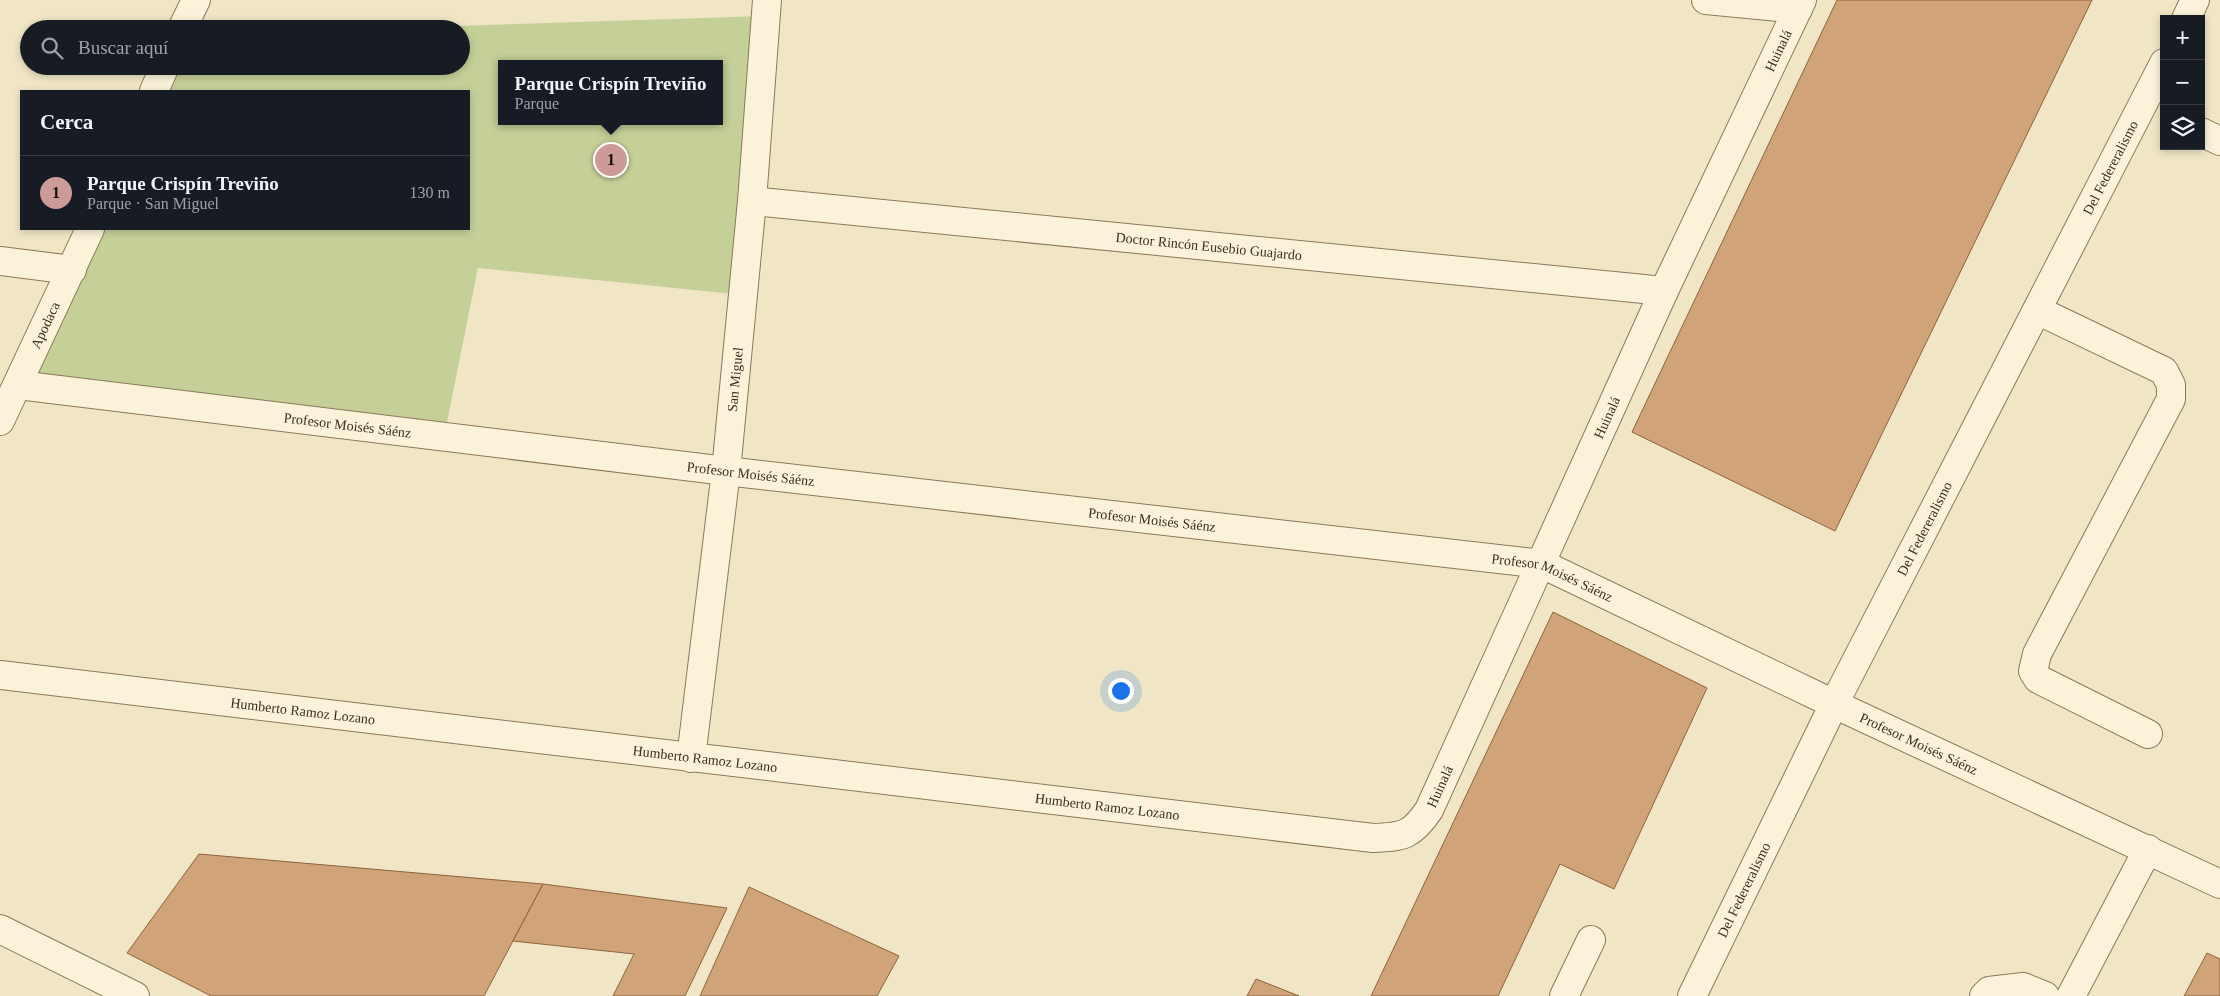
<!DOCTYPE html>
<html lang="es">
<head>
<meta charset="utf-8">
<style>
	body { margin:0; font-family:"Times New Roman",serif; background:#20242c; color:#f1f3f6 }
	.controls { position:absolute; right:15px; top:15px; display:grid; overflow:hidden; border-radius:0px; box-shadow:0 2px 8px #0003 }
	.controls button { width:45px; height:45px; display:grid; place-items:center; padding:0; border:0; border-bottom:1px solid #363941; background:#171b24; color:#f1f3f6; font:25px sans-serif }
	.you { position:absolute; left:1120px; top:690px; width:18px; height:18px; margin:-12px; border:4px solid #fff; border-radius:50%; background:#1a73e8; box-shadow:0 0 0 8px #1a73e833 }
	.badge { display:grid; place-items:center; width:32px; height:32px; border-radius:50%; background:#cc9a99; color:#111; font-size:16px; font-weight:700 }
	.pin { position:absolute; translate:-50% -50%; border:2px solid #fff; box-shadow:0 1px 5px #0006 }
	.popup { position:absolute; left:498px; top:60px; width:225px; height:65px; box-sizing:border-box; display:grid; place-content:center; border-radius:0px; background:#171b24; filter:drop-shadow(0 1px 4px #0005); font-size:16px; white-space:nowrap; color:#9ea1a6 }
	.popup b { font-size:19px; color:#f1f3f6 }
	.popup::after { content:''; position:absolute; left:50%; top:100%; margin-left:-10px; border:10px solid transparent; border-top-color:#171b24 }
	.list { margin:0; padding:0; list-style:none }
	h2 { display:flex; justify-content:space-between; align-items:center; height:65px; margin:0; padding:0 20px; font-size:21px }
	h2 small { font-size:16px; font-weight:400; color:#9ea1a6 }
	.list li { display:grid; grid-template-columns:32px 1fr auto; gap:15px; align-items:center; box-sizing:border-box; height:75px; padding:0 20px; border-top:1px solid #363941 }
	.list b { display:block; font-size:19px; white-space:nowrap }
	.list p { margin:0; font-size:16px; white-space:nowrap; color:#9ea1a6 }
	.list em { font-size:16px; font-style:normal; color:#9ea1a6 }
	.icon { flex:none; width:28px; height:28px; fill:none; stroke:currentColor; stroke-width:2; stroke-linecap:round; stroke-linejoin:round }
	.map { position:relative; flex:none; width:2220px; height:996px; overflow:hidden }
	.search { position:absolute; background:#171b24; box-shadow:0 2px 8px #0003; left:20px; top:20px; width:450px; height:55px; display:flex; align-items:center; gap:12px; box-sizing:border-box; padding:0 18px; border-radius:28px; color:#9ea1a6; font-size:19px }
	.panel { position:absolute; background:#171b24; box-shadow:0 2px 8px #0003; left:20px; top:90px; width:450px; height:140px; border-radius:0px }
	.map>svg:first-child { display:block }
	.green { fill:#c5cf98; fill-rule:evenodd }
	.building { fill:#d0a379; stroke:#8d633e }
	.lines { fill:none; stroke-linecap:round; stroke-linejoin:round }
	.minor-casing { stroke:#8c785a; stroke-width:30 }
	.minor { stroke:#faf3d9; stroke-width:28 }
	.labels { text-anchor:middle; stroke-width:4.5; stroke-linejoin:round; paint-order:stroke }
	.street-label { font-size:14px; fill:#3c2f1e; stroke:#f7f0d5 }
</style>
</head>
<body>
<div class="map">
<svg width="2220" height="996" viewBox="0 0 2220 996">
	<rect width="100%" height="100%" fill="#f0e6c5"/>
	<!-- green -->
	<path class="green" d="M765,16L743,295L478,268L444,437L19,385L90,229H469V91H154L165,66H461V29H361ZM502,64H720V121H502Z"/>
	<!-- building -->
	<g class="building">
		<path d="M1837,0H2092L1835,531L1632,432Z"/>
		<path d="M1553,612L1707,688L1614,889L1560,864L1498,996H1371Z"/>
		<path d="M199,854L543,884L484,996H211L127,953Z"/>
		<path d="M543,884L727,908L685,996H613L634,954L513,941Z"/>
		<path d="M749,887L899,956L877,996H700Z"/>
		<path d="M2207,953L2220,959V996H2184Z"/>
		<path d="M1256,979L1299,996H1247Z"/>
	</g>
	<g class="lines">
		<!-- minor casing -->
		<g class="minor-casing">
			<g id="minor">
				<path d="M1706,0L1798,9"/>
				<path d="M2186,19L2195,0"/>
				<path d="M182,29L196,0"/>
				<path d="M154,91L165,66"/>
				<path d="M2201,132L2220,141"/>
				<path id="s1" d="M752,201L1664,291"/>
				<path d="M0,261L72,270"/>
				<path d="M2037,310L2164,371L2171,385V399L2037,654L2033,671L2038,679L2148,734"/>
				<path id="s2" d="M18,385L726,471L1542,564L1834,704L2220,884"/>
				<path id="s3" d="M0,421L90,229"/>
				<path id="s4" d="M0,675L1373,838C1404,837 1412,835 1429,810L1664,291L1802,0"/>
				<path id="s5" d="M691,758L726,471L752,201L767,0"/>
				<path d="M0,929L135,996"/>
				<path d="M1564,996L1591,940"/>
				<path id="s6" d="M1692,996L1834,704L2164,63"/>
				<path d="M1984,996L1989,991L2023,987L2045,996"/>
				<path d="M2071,996L2148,849"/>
			</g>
		</g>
		<!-- minor -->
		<use href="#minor" class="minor"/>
	</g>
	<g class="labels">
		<!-- street labels -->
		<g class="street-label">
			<text dy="5" stroke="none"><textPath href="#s4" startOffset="2285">Huinalá</textPath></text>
			<text dy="5" stroke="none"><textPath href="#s6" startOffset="928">Del Federeralismo</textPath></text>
			<text dy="5" stroke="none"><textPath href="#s1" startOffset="459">Doctor Rincón Eusebio Guajardo</textPath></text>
			<text dy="5" stroke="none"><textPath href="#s3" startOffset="106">Apodaca</textPath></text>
			<text dy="5" stroke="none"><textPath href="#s5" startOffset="381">San Miguel</textPath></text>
			<text dy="5" stroke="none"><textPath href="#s4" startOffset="1880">Huinalá</textPath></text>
			<text dy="5" stroke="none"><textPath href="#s2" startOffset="332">Profesor Moisés Sáénz</textPath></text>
			<text dy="5" stroke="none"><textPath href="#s2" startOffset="738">Profesor Moisés Sáénz</textPath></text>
			<text dy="5" stroke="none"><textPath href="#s2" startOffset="1142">Profesor Moisés Sáénz</textPath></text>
			<text dy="5" stroke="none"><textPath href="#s6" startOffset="522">Del Federeralismo</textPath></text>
			<text dy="5" stroke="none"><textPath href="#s2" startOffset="1548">Profesor Moisés Sáénz</textPath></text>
			<text dy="5" stroke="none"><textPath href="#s4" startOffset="305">Humberto Ramoz Lozano</textPath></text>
			<text dy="5" stroke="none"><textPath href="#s2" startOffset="1952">Profesor Moisés Sáénz</textPath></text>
			<text dy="5" stroke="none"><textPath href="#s4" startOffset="710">Humberto Ramoz Lozano</textPath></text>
			<text dy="5" stroke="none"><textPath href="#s4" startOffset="1475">Huinalá</textPath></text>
			<text dy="5" stroke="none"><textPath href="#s4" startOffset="1115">Humberto Ramoz Lozano</textPath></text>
			<text dy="5" stroke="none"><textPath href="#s6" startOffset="118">Del Federeralismo</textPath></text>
		</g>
	</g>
</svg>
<div class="controls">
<button>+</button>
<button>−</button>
<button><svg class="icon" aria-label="layers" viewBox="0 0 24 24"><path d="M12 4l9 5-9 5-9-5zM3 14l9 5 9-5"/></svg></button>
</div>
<div class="you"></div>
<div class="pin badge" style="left:611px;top:160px">1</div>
<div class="popup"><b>Parque Crispín Treviño</b>Parque</div>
<div class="search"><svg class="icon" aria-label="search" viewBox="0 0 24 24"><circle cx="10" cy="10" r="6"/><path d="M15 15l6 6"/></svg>Buscar aquí</div>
<section class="panel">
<h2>Cerca<small></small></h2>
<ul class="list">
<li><span class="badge">1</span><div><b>Parque Crispín Treviño</b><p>Parque · San Miguel</p></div><em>130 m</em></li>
</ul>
</section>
</div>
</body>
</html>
